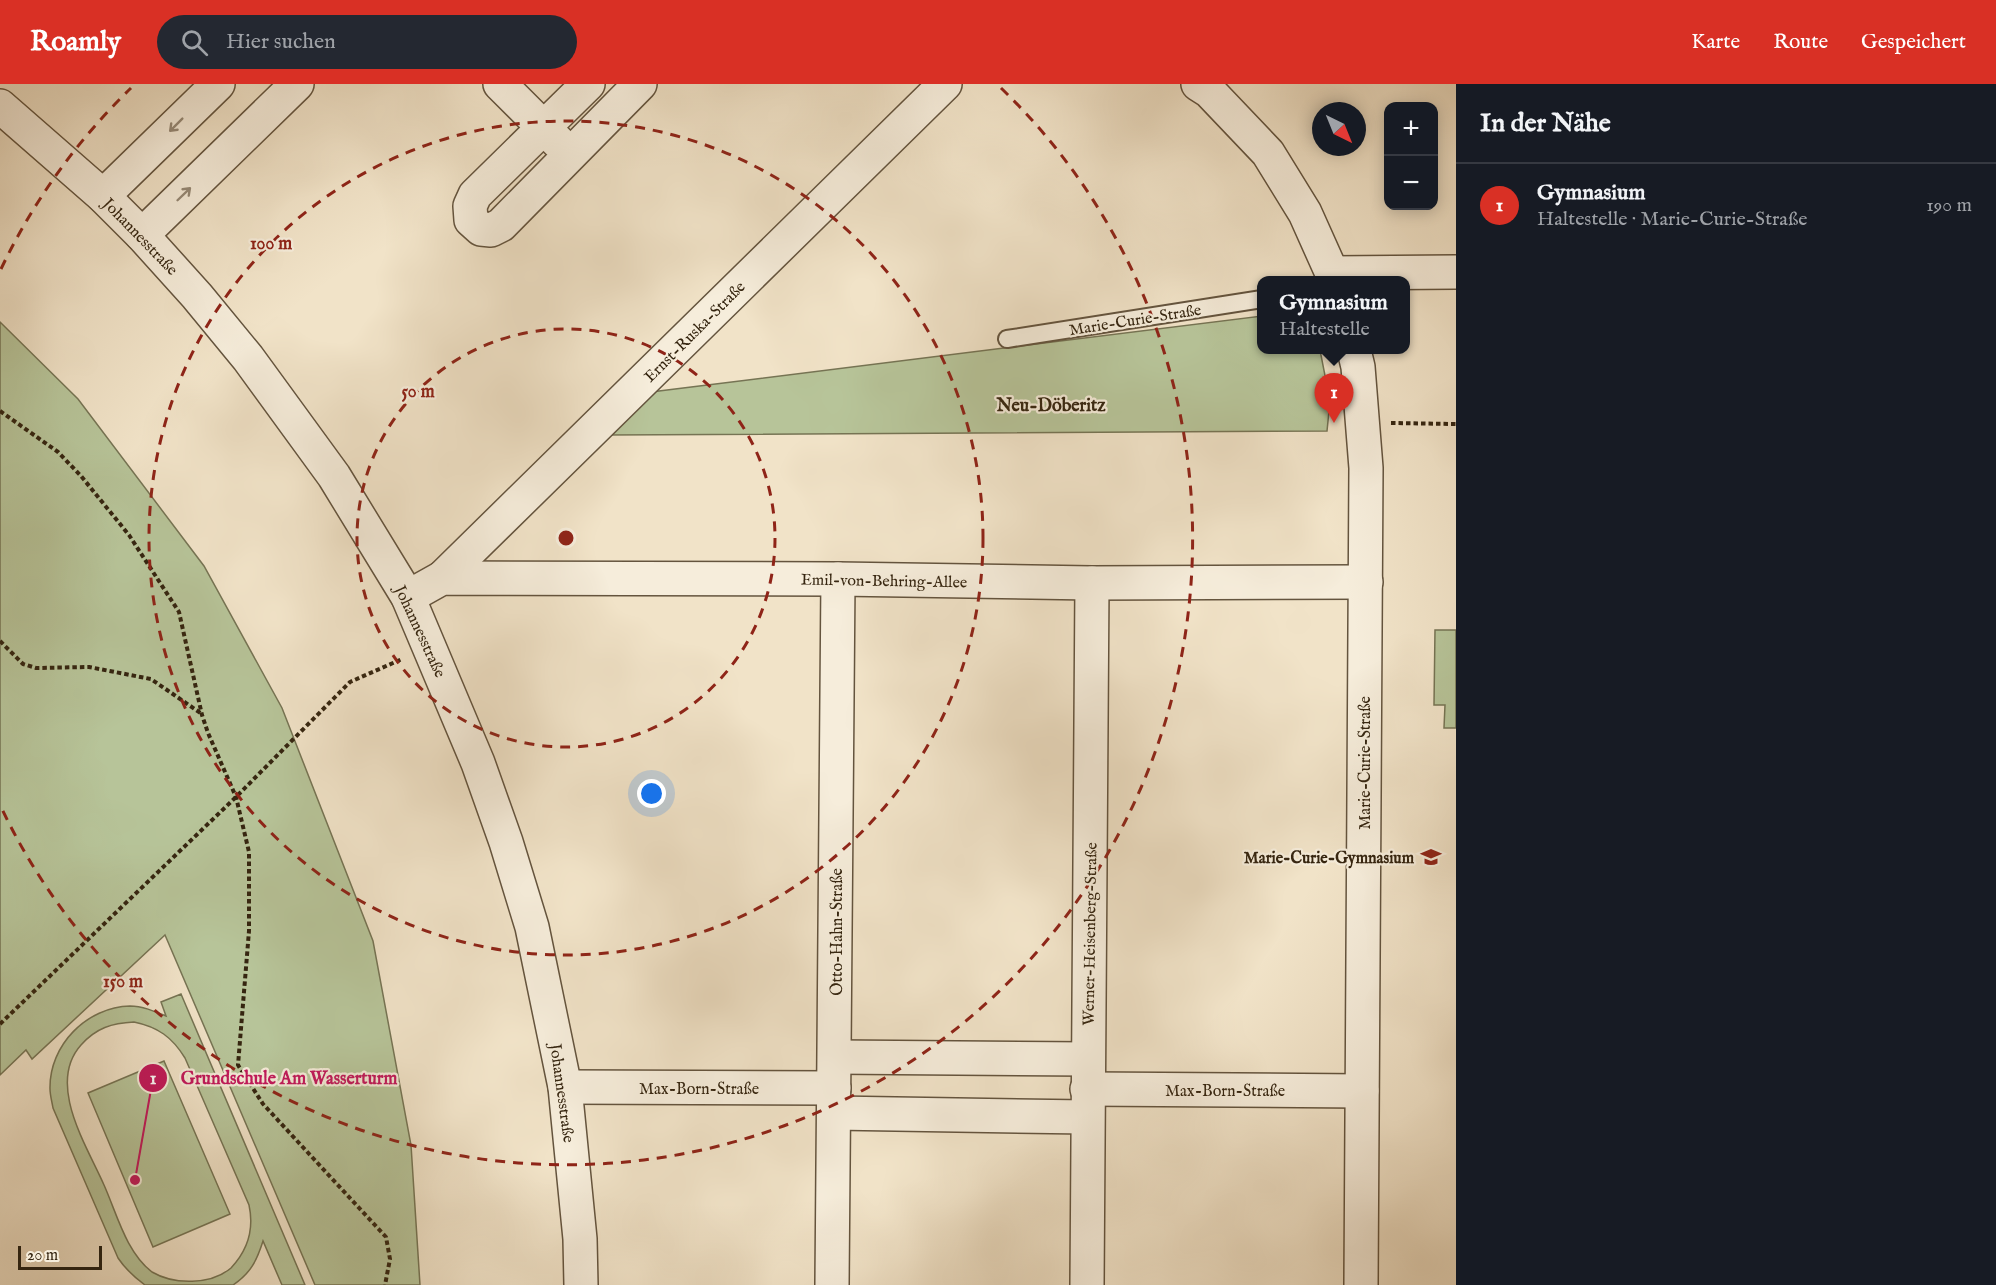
<!DOCTYPE html>
<html lang="de">
<head>
<meta charset="utf-8">
<style>
	body { margin:0; font-family:"IM FELL English",serif; background:#242831; color:#f1f3f6 }
	.controls { position:absolute; right:18px; top:18px; display:grid; overflow:hidden; border-radius:12px; box-shadow:0 3px 15px #0003 }
	.controls button { width:54px; height:54px; display:grid; place-items:center; padding:0; border:0; border-bottom:2px solid #363941; background:#171b24; color:#f1f3f6; font:30px sans-serif }
	.compass { position:absolute; left:1312px; top:18px; width:54px; height:54px; border-radius:50%; background:#171b24; box-shadow:0 3px 15px #0003; rotate:137deg }
	.scale { position:absolute; left:18px; bottom:15px; width:84px; box-sizing:border-box; padding-left:6px; border:3px solid #352510; border-top:0; font-size:16px; line-height:21px; white-space:nowrap; color:#352510; -webkit-text-stroke:4px #f6eddb; paint-order:stroke }
	.you { position:absolute; left:652px; top:710px; width:21px; height:21px; margin:-15px; border:4px solid #fff; border-radius:50%; background:#1a73e8; box-shadow:0 0 0 9px #1a73e833 }
	.badge { display:grid; place-items:center; width:39px; height:39px; border-radius:50%; background:#d93025; color:#fff; font-size:20px; font-weight:700 }
	.pin { position:absolute; translate:-50% -50px; filter:drop-shadow(0 2px 3px #0008) }
	.pin::after { content:''; position:absolute; top:32px; width:21px; height:18px; background:inherit; clip-path:polygon(0 0,100% 0,50% 100%) }
	.popup { position:absolute; left:1257px; top:192px; width:153px; height:78px; box-sizing:border-box; display:grid; place-content:center; border-radius:12px; background:#171b24; filter:drop-shadow(0 2px 4px #0005); font-size:20px; white-space:nowrap; color:#9ea1a6 }
	.popup b { font-size:22px; color:#f1f3f6 }
	.popup::after { content:''; position:absolute; left:50%; top:100%; margin-left:-12px; border:12px solid transparent; border-top-color:#171b24 }
	.list { margin:0; padding:0; list-style:none }
	h2 { display:flex; justify-content:space-between; align-items:center; height:78px; margin:0; padding:0 24px; font-size:26px }
	h2 small { font-size:20px; font-weight:400; color:#9ea1a6 }
	.list li { display:grid; grid-template-columns:39px 1fr auto; gap:18px; align-items:center; box-sizing:border-box; height:84px; padding:0 24px; border-top:2px solid #363941 }
	.list b { display:block; font-size:22px; white-space:nowrap }
	.list p { margin:0; font-size:20px; white-space:nowrap; color:#9ea1a6 }
	.list em { font-size:20px; font-style:normal; color:#9ea1a6 }
	.icon { flex:none; width:33px; height:33px; fill:none; stroke:currentColor; stroke-width:2; stroke-linecap:round; stroke-linejoin:round }
	.map { position:relative; flex:none; width:1456px; height:1201px; overflow:hidden }
	header { display:flex; align-items:center; gap:36px; box-sizing:border-box; height:84px; padding:0 30px; background:#d93025; color:#fff }
	header strong { font-size:28px }
	nav { display:flex; gap:33px; margin-inline-start:auto; font-size:21px }
	.search { width:420px; height:54px; background:#242831; display:flex; align-items:center; gap:15px; box-sizing:border-box; padding:0 21px; border-radius:33px; color:#9ea1a6; font-size:22px }
	main { display:flex }
	aside { flex:1; background:#171b24 }
	.map>svg:first-child { display:block }
	.green { fill:#b7c499; stroke:#767454; stroke-width:1.5; fill-rule:evenodd }
	.lines { fill:none; stroke-linecap:round; stroke-linejoin:round }
	.service-casing { stroke:#64543e; stroke-width:20 }
	.minor-casing { stroke:#64543e; stroke-width:36 }
	.path { stroke:#352510; stroke-width:4; stroke-dasharray:4.5 3; stroke-linecap:butt }
	.service { stroke:#f6eddb; stroke-width:16 }
	.minor { stroke:#f6eddb; stroke-width:33 }
	.oneway { stroke:#968976 }
	.ring { fill:none; stroke:#8f2418; stroke-width:3; stroke-dasharray:10 8 }
	.labels { text-anchor:middle; stroke-width:4.5; stroke-linejoin:round; paint-order:stroke }
	.street-label { font-size:16px; fill:#352510; stroke:#f6eddb }
	.poi-label { font-size:16px; font-weight:bold; fill:#352510; stroke:#f6eddb; text-anchor:end }
	.neighbourhood-label { font-size:18px; font-weight:bold; fill:#352510; stroke:#f6eddb }
	.centre { fill:#8f2418; stroke:#f6eddb; stroke-width:3 }
	.ring-label { font-size:18px; text-anchor:middle; font-weight:bold; fill:#8f2418; stroke:#f6eddb; stroke-width:4.5; stroke-linejoin:round; paint-order:stroke }
	.leader { fill:none; stroke:#c2185b; stroke-width:2 }
	.callout-dot { fill:#c2185b; stroke:#f6eddb; stroke-width:2 }
	.mark-label { font-size:18px; text-anchor:middle; font-weight:bold; fill:#fff }
	.callout-label { font-size:18px; text-anchor:middle; font-weight:bold; fill:#c2185b; stroke:#f6eddb; stroke-width:4.5; stroke-linejoin:round; paint-order:stroke }
</style>
</head>
<body>
<header>
<strong>Roamly</strong>
<div class="search"><svg class="icon" aria-label="search" viewBox="0 0 24 24"><circle cx="10" cy="10" r="6"/><path d="M15 15l6 6"/></svg>Hier suchen</div>
<nav><a>Karte</a><a>Route</a><a>Gespeichert</a></nav>
</header>
<main>
<div class="map">
<svg width="1456" height="1201" viewBox="0 0 1456 1201">
	<rect width="100%" height="100%" fill="#f1e3c8"/>
	<filter id="stains"><feTurbulence type="fractalNoise" baseFrequency=".00333" numOctaves="4"/><feColorMatrix values="0 0 0 0 .2 0 0 0 0 .09 0 0 0 0 .02 0 0 0 .5 -.17"/></filter>
	<radialGradient id="worn" r=".72"><stop offset=".6" stop-color="#630" stop-opacity="0"/><stop offset="1" stop-color="#630" stop-opacity=".3"/></radialGradient>
	<!-- green -->
	<g class="green">
		<path d="M1262,232V266H1320L1330,317L1327,347L607,351L651,308Z"/>
		<path d="M0,238L78,315L204,482L282,624L373,857L411,1061L420,1201H315L165,851L32,975L26,966L0,991Z"/>
		<path d="M1435,546H1456V644H1444L1445,621H1434Z"/>
		<path d="M181,910L305,1201H282L263,1157C257,1176 251,1189 233,1201H145C134,1193 126,1186 118,1174L53,1024C52,1018 50,1011 50,1005C49,961 87,923 130,922C142,922 154,927 166,932L161,918ZM134,938C158,943 172,953 185,974L249,1121C254,1144 248,1166 231,1184C211,1201 174,1201 152,1188C126,1168 117,1130 104,1101C87,1062 46,1000 81,961C96,944 112,939 134,938Z"/>
		<path d="M164,977L230,1130L153,1163L88,1009Z"/>
	</g>
	<g class="lines">
		<!-- service casing -->
		<g class="service-casing">
			<path id="service" d="M1007,255L1262,215"/>
		</g>
		<!-- minor casing -->
		<g class="minor-casing">
			<g id="minor">
				<path d="M500,0L558,58"/>
				<path d="M588,0L475,111L470,122L471,136L481,145L491,146L501,141L640,0"/>
				<path d="M1198,0L1209,7L1268,69L1305,129L1335,196"/>
				<path d="M0,22L103,112L142,151L197,212L248,274L334,392L408,513L478,679L506,758L532,843L565,1003L580,1155L581,1201"/>
				<path d="M103,112L218,0"/>
				<path d="M142,151L297,0"/>
				<path d="M1332,189L1456,188"/>
				<path d="M1354,266L1358,283L1366,384L1361,1201"/>
				<path d="M442,494L945,0"/>
				<path d="M408,513L442,494L838,495L1092,499L1366,498"/>
				<path d="M835,973L1088,975"/>
				<path d="M565,1003L834,1004"/>
				<path d="M1087,1005L1362,1007"/>
				<path d="M834,1029L1087,1033"/>
				<path d="M832,1201L838,495"/>
				<path d="M1087,1201L1092,499"/>
			</g>
		</g>
		<!-- path -->
		<g class="path">
			<path d="M0,327L58,368L81,392L129,451L179,528L202,631L208,649L236,713L249,768V847L238,981L263,1020L386,1153L390,1175L385,1201"/>
			<path d="M1391,339L1456,340"/>
			<path d="M0,557L23,580L36,584L89,583L151,595L202,630"/>
			<path d="M0,940L236,713L350,598L402,575"/>
		</g>
		<!-- service -->
		<use href="#service" class="service"/>
		<!-- minor -->
		<use href="#minor" class="minor"/>
	</g>
	<!-- one-way arrows -->
	<defs><path id="oneway-shaft" d="M-6 0H5M1.5-3L5.5 0L1.5 3" fill="none" stroke-width="1.6" stroke-linecap="round" stroke-linejoin="round" transform="scale(1.5)"/></defs>
	<g class="oneway">
		<use href="#oneway-shaft" transform="translate(176 41) rotate(135)"/>
		<use href="#oneway-shaft" transform="translate(184 110) rotate(-44)"/>
	</g>
	<!-- distance rings -->
	<g class="ring">
		<circle cx="566" cy="454" r="209"/>
		<circle cx="566" cy="454" r="417"/>
		<path d="M1 185A626 626 0 0 1 131 4M1001 4A626 626 0 1 1 1 723"/>
	</g>
	<!-- icons -->
	<defs>
		<g id="school-bare" transform="scale(1.62)"><path d="M0-5L7-2L0 1L-7-2ZM-4 1L0 2.5L4 1V4Q0 6-4 4Z" fill="#8f2418" stroke="#f6eddb" stroke-width="2.5" paint-order="stroke"/></g>
	</defs>
	<g fill-rule="evenodd">
		<use href="#school-bare" x="1431" y="773"/>
	</g>
	<g class="labels">
		<!-- street labels -->
		<g class="street-label">
			<text transform="translate(141 152) rotate(46)" y="6">Johannesstraße</text>
			<text transform="translate(1135 235) rotate(-9)" y="6">Marie-Curie-Straße</text>
			<text transform="translate(694 247) rotate(-45)" y="6">Ernst-Ruska-Straße</text>
			<text transform="translate(884 496) rotate(1)" y="6">Emil-von-Behring-Allee</text>
			<text transform="translate(421 547) rotate(65)" y="6">Johannesstraße</text>
			<text transform="translate(1364 679) rotate(-90)" y="6">Marie-Curie-Straße</text>
			<text transform="translate(836 848) rotate(-90)" y="6">Otto-Hahn-Straße</text>
			<text transform="translate(1089 850) rotate(-89)" y="6">Werner-Heisenberg-Straße</text>
			<text x="699" y="1010">Max-Born-Straße</text>
			<text x="1225" y="1012">Max-Born-Straße</text>
			<text transform="translate(563 1009) rotate(82)" y="6">Johannesstraße</text>
		</g>
		<!-- poi labels -->
		<g class="poi-label">
			<text x="1414" y="779">Marie-Curie-Gymnasium</text>
		</g>
		<!-- neighbourhood labels -->
		<g class="neighbourhood-label">
			<text x="1051" y="327">Neu-Döberitz</text>
		</g>
	</g>
	<circle cx="566" cy="454" r="9" class="centre"/>
	<g class="ring-label">
		<text x="271" y="165">100 m</text>
		<text x="418" y="313">50 m</text>
		<text x="123" y="903">150 m</text>
	</g>
	<!-- callouts -->
	<path class="leader" d="M135 1096L153 994"/>
	<g class="callout-dot">
		<circle cx="135" cy="1096" r="6"/>
		<circle cx="153" cy="994" r="15"/>
	</g>
	<g class="mark-label">
		<text x="153" y="1000">1</text>
	</g>
	<g class="callout-label">
		<text x="289" y="1000">Grundschule Am Wasserturm</text>
	</g>
	<rect width="100%" height="100%" filter="url(#stains)"/>
	<rect width="100%" height="100%" fill="url(#worn)"/>
</svg>
<div class="controls">
<button>+</button>
<button>−</button>
</div>
<svg class="compass" viewBox="-18 -18 36 36"><path d="M0-13l5 13h-10z" fill="#e53935"/><path d="M0 13l5-13h-10z" fill="#9ea1a6"/></svg>
<div class="scale">20 m</div>
<div class="you"></div>
<div class="pin badge" style="left:1334px;top:339px">1</div>
<div class="popup"><b>Gymnasium</b>Haltestelle</div>
</div>
<aside>
<h2>In der Nähe<small></small></h2>
<ul class="list">
<li><span class="badge">1</span><div><b>Gymnasium</b><p>Haltestelle · Marie-Curie-Straße</p></div><em>190 m</em></li>
</ul>
</aside>
</main>
</body>
</html>
